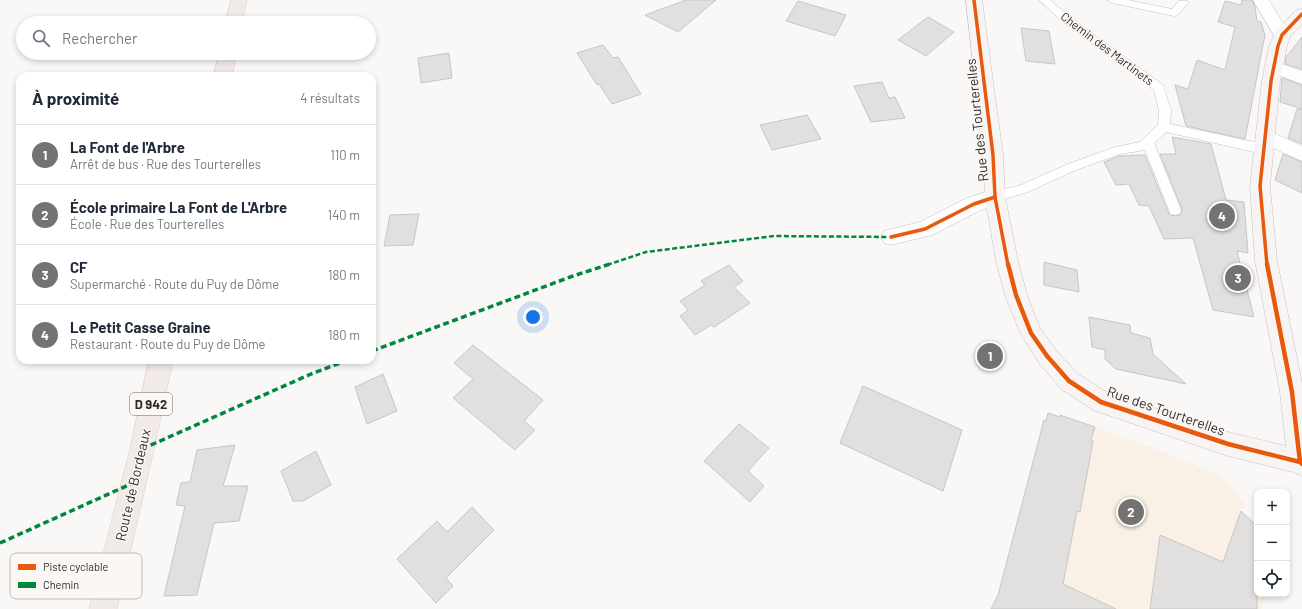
<!DOCTYPE html>
<html lang="fr">
<head>
<meta charset="utf-8">
<style>
	body { margin:0; font-family:Barlow,sans-serif; background:#f2f2f3; color:#1f2937 }
	.controls { position:absolute; right:12px; bottom:12px; display:grid; overflow:hidden; border-radius:8px; box-shadow:0 2px 6px #0003 }
	.controls button { width:36px; height:36px; display:grid; place-items:center; padding:0; border:0; border-bottom:1px solid #e0e1e3; background:#fff; color:#1f2937; font:20px sans-serif }
	.you { position:absolute; left:533px; top:317px; width:14px; height:14px; margin:-10px; border:3px solid #fff; border-radius:50%; background:#1a73e8; box-shadow:0 0 0 6px #1a73e833 }
	.badge { display:grid; place-items:center; width:26px; height:26px; border-radius:50%; background:#757372; color:#fff; font-size:13px; font-weight:700 }
	.pin { position:absolute; translate:-50% -50%; border:2px solid #fff; box-shadow:0 1px 4px #0006 }
	.list { margin:0; padding:0; list-style:none }
	h2 { display:flex; justify-content:space-between; align-items:center; height:52px; margin:0; padding:0 16px; font-size:17px }
	h2 small { font-size:13px; font-weight:400; color:#747a83 }
	.list li { display:grid; grid-template-columns:26px 1fr auto; gap:12px; align-items:center; box-sizing:border-box; height:60px; padding:0 16px; border-top:1px solid #e0e1e3 }
	.list b { display:block; font-size:15px; white-space:nowrap }
	.list p { margin:0; font-size:13px; white-space:nowrap; color:#747a83 }
	.list em { font-size:13px; font-style:normal; color:#747a83 }
	.icon { flex:none; width:22px; height:22px; fill:none; stroke:currentColor; stroke-width:2; stroke-linecap:round; stroke-linejoin:round }
	.map { position:relative; flex:none; width:1302px; height:609px; overflow:hidden }
	.search { position:absolute; background:#fff; box-shadow:0 2px 6px #0003; left:16px; top:16px; width:360px; height:44px; display:flex; align-items:center; gap:10px; box-sizing:border-box; padding:0 14px; border-radius:22px; color:#747a83; font-size:15px }
	.panel { position:absolute; background:#fff; box-shadow:0 2px 6px #0003; left:16px; top:72px; width:360px; height:292px; border-radius:12px }
	.map>svg:first-child { display:block }
	.education { fill:#faf1e6 }
	.building { fill:#e1e0de; stroke:#c8c6c5 }
	.lines { fill:none; stroke-linecap:round; stroke-linejoin:round }
	.lane-casing { stroke:#c4c2c1; stroke-width:1 }
	.street-casing { stroke:#c4c2c1; stroke-width:1 }
	.secondary-casing { stroke:#c4c2c1; stroke-width:1 }
	.primary-casing { stroke:#d4d2d1; stroke-width:1 }
	.lane { fill:#fefefe; fill-rule:evenodd }
	.street { fill:#fefefe; fill-rule:evenodd }
	.secondary { fill:#f7f4f3; fill-rule:evenodd }
	.primary { fill:#f1eae7; fill-rule:evenodd }
	.quiet-far1 { stroke:#00873e; stroke-width:2.5; stroke-dasharray:5 2.5; stroke-linecap:butt }
	.quiet { stroke:#00873e; stroke-width:3.5; stroke-dasharray:6 3.5; stroke-linecap:butt }
	.cycleway-far1-casing { stroke:#fbf7f5; stroke-width:5.5 }
	.cycleway-casing { stroke:#fbf7f5; stroke-width:7 }
	.cycleway-far1 { stroke:#e8590c; stroke-width:3.5 }
	.cycleway { stroke:#e8590c; stroke-width:4.5 }
	.labels { text-anchor:middle; stroke-width:3; stroke-linejoin:round; paint-order:stroke }
	.far-street-label { font-size:12px; fill:#2e2c2b; stroke:#fbf7f5 }
	.shield { fill:#fbf7f5; stroke:#6c6968; stroke-width:1 }
	.shield-label { font-size:13px; font-weight:bold; fill:#2e2c2b }
	.street-label { font-size:14px; fill:#2e2c2b; stroke:#fbf7f5 }
	.key { fill:#fbf7f5; stroke:#bebab8; stroke-width:1 }
	.key-label { font-size:11px; fill:#2e2c2b }
</style>
</head>
<body>
<div class="map">
<svg width="1302" height="609" viewBox="0 0 1302 609">
	<rect width="100%" height="100%" fill="#faf8f6"/>
	<!-- education -->
	<path class="education" d="M1048,413L1059,417L1060,415L1146,445L1222,476L1247,505L1241,511L1257,526V594H1267L1262,609H991L1004,584L1001,582L1010,548L1012,549L1016,538L1013,536L1022,505L1024,506L1028,489L1026,488L1034,458L1039,449L1037,448L1044,420H1046Z"/>
	<!-- building -->
	<g class="building">
		<path d="M686,0H716L678,32L645,15Z"/>
		<path d="M1242,0H1252L1255,7L1257,21L1261,22L1265,35L1245,139L1186,126L1175,85L1188,89L1197,60L1225,70L1235,27L1218,22L1225,1L1241,5Z"/>
		<path d="M798,1L846,15L835,36L786,21Z"/>
		<path d="M928,17L954,32L926,56L898,40Z"/>
		<path d="M1021,28L1049,31L1055,64L1026,61Z"/>
		<path d="M1302,37V69L1285,64L1286,57Z"/>
		<path d="M603,45L613,58L618,57L641,94L612,104L599,84L597,85L577,53Z"/>
		<path d="M449,53L452,78L421,83L418,58Z"/>
		<path d="M1282,78L1302,85V109L1280,102Z"/>
		<path d="M882,82L889,98L895,97L905,118L871,122L854,86Z"/>
		<path d="M1297,109L1302,110V144L1288,138Z"/>
		<path d="M807,115L821,139L772,150L760,125Z"/>
		<path d="M1172,137L1211,144L1226,200L1244,202L1248,253L1237,251L1254,317L1213,310L1193,238L1164,239L1149,206L1139,205L1129,184L1116,185L1104,162L1119,156L1145,155L1169,214L1175,216L1180,215L1182,209L1160,154H1176Z"/>
		<path d="M1283,154L1302,162V193L1275,180Z"/>
		<path d="M419,214L413,245L384,246L390,215Z"/>
		<path d="M1044,262L1077,270L1079,292L1044,285Z"/>
		<path d="M729,265L743,281L734,287L750,303L714,327L711,325L695,335L680,316L688,310L680,301L705,285L701,281Z"/>
		<path d="M1089,317L1130,325L1131,333L1150,338L1153,354L1186,384L1116,369L1105,359V350L1092,347Z"/>
		<path d="M473,345L543,400L524,421L535,430L515,450L453,398L473,379L454,363Z"/>
		<path d="M383,374L397,411L367,424L355,387Z"/>
		<path d="M863,386L962,430L943,491L840,443Z"/>
		<path d="M1048,413L1060,417V415L1095,427L1091,440L1093,441L1080,512L1077,511L1063,584L1116,609H991L998,595L1044,420L1046,421Z"/>
		<path d="M739,424L769,448L748,471L764,486L750,502L704,461Z"/>
		<path d="M235,445L223,486H248L239,521L214,523L197,595L164,596L185,506L176,505L181,483L190,482L197,450Z"/>
		<path d="M316,451L331,485L303,501H293L281,471Z"/>
		<path d="M472,507L494,530L446,578L453,586L436,603L397,559L437,521L447,532Z"/>
		<path d="M1241,511L1257,526V609H1150L1160,535L1223,562Z"/>
	</g>
	<g class="lines">
		<!-- lane casing -->
		<g class="lane-casing">
			<g id="lane">
				<path d="M1039,0H1050L1071,18L1163,85L1171,110L1170,124L1263,144L1267,146L1269,149L1267,152L1263,154L1166,132L1154,143L1181,210L1180,214L1175,215L1170,214L1169,210L1145,150L1120,154L1076,170L1028,192L995,202L991,201L989,197L991,193L1021,185L1068,164L1115,147L1140,142L1158,125L1159,110L1154,90L1063,22Z"/>
				<path d="M1107,0H1128L1172,9L1179,1H1187L1188,3L1178,15L1174,16L1112,3Z"/>
			</g>
		</g>
		<!-- street casing -->
		<g class="street-casing">
			<g id="street">
				<path d="M1253,0H1269L1290,35L1288,39L1282,41L1276,39Z"/>
				<path d="M1273,61L1302,71V84L1267,71L1264,67L1267,63Z"/>
				<path d="M1265,129L1302,146V161L1258,141L1256,136L1258,131Z"/>
				<path d="M995,189L1002,191L1005,197L1002,203L981,210L932,235L891,245L884,243L881,237L884,231L920,222L967,198Z"/>
			</g>
		</g>
		<!-- secondary casing -->
		<g class="secondary-casing">
			<path id="secondary" d="M966,0H982L1003,155L1005,197L1018,261L1027,295L1040,328L1055,349L1077,373L1108,393L1228,432L1286,446L1280,392L1255,261L1250,186L1262,81L1269,46L1276,31L1296,10L1302,9V24L1290,37L1287,46L1280,81L1270,186L1277,261L1302,383V476L1293,472L1228,456L1093,410L1061,389L1039,363L1020,333L1005,295L996,261L985,197L983,155Z"/>
		</g>
		<!-- primary casing -->
		<g class="primary-casing">
			<g id="primary">
				<path d="M231,0H247L242,23H226Z"/>
				<path d="M219,53H237L232,76H214Z"/>
				<path d="M149,360H173L154,449L117,609H89L130,449Z"/>
			</g>
		</g>
		<!-- lane -->
		<use href="#lane" class="lane"/>
		<!-- street -->
		<use href="#street" class="street"/>
		<!-- secondary -->
		<use href="#secondary" class="secondary"/>
		<!-- primary -->
		<use href="#primary" class="primary"/>
		<!-- quiet-far1 -->
		<path class="quiet-far1" d="M607,265L646,252L774,236L891,237"/>
		<!-- quiet -->
		<g class="quiet">
			<path d="M372,351L573,276L610,264"/>
			<path d="M142,449L311,374L348,360"/>
			<path d="M0,543L133,483"/>
		</g>
		<!-- cycleway-far1 casing -->
		<g class="cycleway-far1-casing">
			<g id="cycleway-far1">
				<path d="M974,0L993,155L995,197L1008,265"/>
				<path d="M891,237L925,229L974,204L995,197"/>
				<path d="M1267,265L1260,186L1271,81L1278,46L1282,35L1302,14"/>
			</g>
		</g>
		<!-- cycleway casing -->
		<g class="cycleway-casing">
			<g id="cycleway">
				<path d="M1008,264L1016,295L1031,333L1047,356L1069,381L1101,402L1228,444L1300,462"/>
				<path d="M1267,264L1292,392L1300,462L1302,464"/>
			</g>
		</g>
		<!-- cycleway-far1 -->
		<use href="#cycleway-far1" class="cycleway-far1"/>
		<!-- cycleway -->
		<use href="#cycleway" class="cycleway"/>
	</g>
	<g class="labels">
		<!-- far-street labels -->
		<g class="far-street-label">
			<text transform="translate(1107 49) rotate(37)" y="4">Chemin des Martinets</text>
		</g>
		<!-- shield labels -->
		<rect class="shield" x="130" y="393" width="42" height="22" rx="3"/>
		<g class="shield-label">
			<text x="151" y="409">D 942</text>
		</g>
		<!-- street labels -->
		<g class="street-label">
			<text transform="translate(977 120) rotate(-96)" y="5">Rue des Tourterelles</text>
			<text transform="translate(1166 411) rotate(19)" y="5">Rue des Tourterelles</text>
			<text transform="translate(133 485) rotate(-77)" y="5">Route de Bordeaux</text>
		</g>
	</g>
	<!-- legend -->
	<rect x="10" y="553" width="132" height="46" rx="6" class="key"/>
	<rect x="18" y="564" width="18" height="6" fill="#e8590c"/>
	<rect x="18" y="582" width="18" height="6" fill="#00873e"/>
	<g class="key-label">
		<text x="43" y="571">Piste cyclable</text>
		<text x="43" y="589">Chemin</text>
	</g>
</svg>
<div class="controls">
<button>+</button>
<button>−</button>
<button><svg class="icon" aria-label="locate" viewBox="0 0 24 24"><circle cx="12" cy="12" r="6"/><path d="M12 2v4M12 18v4M2 12h4M18 12h4"/></svg></button>
</div>
<div class="you"></div>
<div class="pin badge" style="left:990px;top:356px">1</div>
<div class="pin badge" style="left:1131px;top:512px">2</div>
<div class="pin badge" style="left:1238px;top:278px">3</div>
<div class="pin badge" style="left:1222px;top:216px">4</div>
<div class="search"><svg class="icon" aria-label="search" viewBox="0 0 24 24"><circle cx="10" cy="10" r="6"/><path d="M15 15l6 6"/></svg>Rechercher</div>
<section class="panel">
<h2>À proximité<small>4 résultats</small></h2>
<ul class="list">
<li><span class="badge">1</span><div><b>La Font de l'Arbre</b><p>Arrêt de bus · Rue des Tourterelles</p></div><em>110 m</em></li>
<li><span class="badge">2</span><div><b>École primaire La Font de L'Arbre</b><p>École · Rue des Tourterelles</p></div><em>140 m</em></li>
<li><span class="badge">3</span><div><b>CF</b><p>Supermarché · Route du Puy de Dôme</p></div><em>180 m</em></li>
<li><span class="badge">4</span><div><b>Le Petit Casse Graine</b><p>Restaurant · Route du Puy de Dôme</p></div><em>180 m</em></li>
</ul>
</section>
</div>
</body>
</html>
